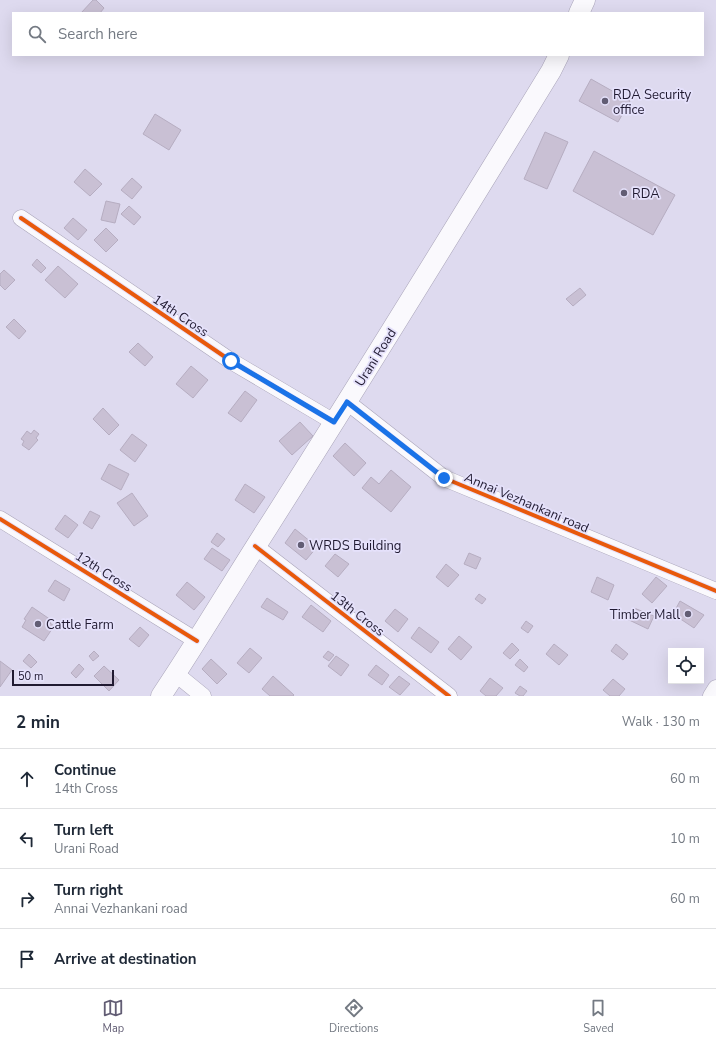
<!DOCTYPE html>
<html lang="en">
<head>
<meta charset="utf-8">
<style>
	body { margin:0; font-family:"Nunito Sans",sans-serif; background:#f2f2f3; color:#1f2937 }
	.controls { position:absolute; right:12px; bottom:12px; display:grid; overflow:hidden; border-radius:0px; box-shadow:0 4px 16px #0002 }
	.controls button { width:36px; height:36px; display:grid; place-items:center; padding:0; border:0; border-bottom:1px solid #e0e1e3; background:#fff; color:#1f2937; font:20px sans-serif }
	.scale { position:absolute; left:12px; bottom:10px; width:102px; box-sizing:border-box; padding-left:4px; border:2px solid #201a31; border-top:0; font-size:11px; line-height:14px; white-space:nowrap; color:#201a31; -webkit-text-stroke:3px #e5e1fb; paint-order:stroke }
	.stop { position:absolute; width:12px; height:12px; margin:-9px; border:3px solid #1a73e8; border-radius:50%; background:#fff }
	.stop.end { background:#1a73e8; border-color:#fff; box-shadow:0 1px 4px #0008 }
	.list { margin:0; padding:0; list-style:none }
	h2 { display:flex; justify-content:space-between; align-items:center; height:52px; margin:0; padding:0 16px; font-size:17px }
	h2 small { font-size:13px; font-weight:400; color:#747a83 }
	.list li { display:grid; grid-template-columns:26px 1fr auto; gap:12px; align-items:center; box-sizing:border-box; height:60px; padding:0 16px; border-top:1px solid #e0e1e3 }
	.list b { display:block; font-size:15px; white-space:nowrap }
	.list p { margin:0; font-size:13px; white-space:nowrap; color:#747a83 }
	.list em { font-size:13px; font-style:normal; color:#747a83 }
	.icon { flex:none; width:22px; height:22px; fill:none; stroke:currentColor; stroke-width:2; stroke-linecap:round; stroke-linejoin:round }
	.map { position:relative; flex:none; width:716px; height:696px; overflow:hidden }
	.search { position:absolute; background:#fff; box-shadow:0 4px 16px #0002; left:12px; right:12px; top:12px; height:44px; display:flex; align-items:center; gap:10px; box-sizing:border-box; padding:0 14px; border-radius:0px; color:#747a83; font-size:15px }
	.sheet { height:292px; background:#fff }
	nav { display:flex; justify-content:space-around; align-items:center; box-sizing:border-box; height:56px; border-top:1px solid #e0e1e3; background:#fff; font-size:11px; color:#747a83 }
	nav a { display:grid; justify-items:center; gap:2px }
	nav .on { color:#625d74 }
	.map>svg:first-child { display:block }
	.building { fill:#c9c0d4; stroke:#b6adc1 }
	.lines { fill:none; stroke-linecap:round; stroke-linejoin:round }
	.minor-casing { stroke:#a9a4b9; stroke-width:17 }
	.major-casing { stroke:#a9a4b9; stroke-width:21 }
	.minor { stroke:#faf9fd; stroke-width:16 }
	.major { stroke:#faf9fd; stroke-width:20 }
	.cycleway-casing { stroke:#e5e1fb; stroke-width:6 }
	.cycleway { stroke:#e8590c; stroke-width:4 }
	.route { stroke:#1a73e8; stroke-width:5 }
	.poi-dot { fill:#625d74; stroke:#e5e1fb; stroke-width:1.5 }
	.labels { text-anchor:middle; stroke-width:3.5; stroke-linejoin:round; paint-order:stroke }
	.poi-label { font-size:13px; fill:#201a31; stroke:#e5e1fb; text-anchor:start }
	.street-label { font-size:13px; fill:#201a31; stroke:#e5e1fb }
</style>
</head>
<body>
<div class="map">
<svg width="716" height="696" viewBox="0 0 716 696">
	<rect width="100%" height="100%" fill="#dedaef"/>
	<!-- building -->
	<g class="building">
		<path d="M93,0H96L104,8L100,13H81Z"/>
		<path d="M591,79L630,101L618,122L579,101Z"/>
		<path d="M155,114L181,130L169,150L143,134Z"/>
		<path d="M545,132L568,142L547,189L524,179Z"/>
		<path d="M594,151L675,195L653,235L573,191Z"/>
		<path d="M85,169L102,184L90,196L74,182Z"/>
		<path d="M132,178L142,187L132,199L121,190Z"/>
		<path d="M106,201L120,204L115,223L101,220Z"/>
		<path d="M129,206L141,217L134,225L121,214Z"/>
		<path d="M73,218L87,230L78,240L64,228Z"/>
		<path d="M106,228L118,240L106,252L94,240Z"/>
		<path d="M37,259L46,268L41,273L32,265Z"/>
		<path d="M58,266L78,284L65,298L45,280Z"/>
		<path d="M4,270L15,280L5,290L0,285V274Z"/>
		<path d="M580,288L586,295L573,306L566,299Z"/>
		<path d="M14,319L26,331L19,339L6,327Z"/>
		<path d="M138,343L153,357L145,366L129,352Z"/>
		<path d="M191,366L208,380L193,398L176,384Z"/>
		<path d="M245,391L257,400L241,422L228,413Z"/>
		<path d="M103,408L119,425L109,435L93,419Z"/>
		<path d="M300,422L313,436L292,455L279,441Z"/>
		<path d="M34,430L39,434L36,438L38,440L29,450L22,445L24,441L21,439L27,431L31,434Z"/>
		<path d="M132,434L147,445L135,462L120,450Z"/>
		<path d="M345,443L366,463L354,476L333,456Z"/>
		<path d="M109,464L129,474L121,490L101,479Z"/>
		<path d="M391,470L411,487L391,512L362,488L371,477L379,484Z"/>
		<path d="M245,484L265,497L254,513L235,500Z"/>
		<path d="M132,493L148,516L134,526L117,503Z"/>
		<path d="M90,511L100,516L92,529L83,523Z"/>
		<path d="M65,515L78,525L68,538L55,529Z"/>
		<path d="M295,529L317,547L306,560L285,543Z"/>
		<path d="M217,533L225,539L218,547L211,542Z"/>
		<path d="M212,548L230,560L222,571L204,559Z"/>
		<path d="M469,553L481,558L476,569L464,564Z"/>
		<path d="M335,554L349,564L338,577L325,566Z"/>
		<path d="M446,564L459,575L448,587L436,577Z"/>
		<path d="M597,577L614,585L608,600L591,592Z"/>
		<path d="M656,577L667,586L652,603L642,594Z"/>
		<path d="M55,580L70,589L64,601L48,591Z"/>
		<path d="M187,582L205,597L194,610L176,595Z"/>
		<path d="M479,594L486,599L482,604L475,599Z"/>
		<path d="M267,598L288,612L283,620L261,607Z"/>
		<path d="M680,601L704,615L694,628L673,614Z"/>
		<path d="M311,605L331,621L323,632L302,617Z"/>
		<path d="M32,607L51,620L50,623L54,626L44,641L22,627L26,620L24,619Z"/>
		<path d="M634,608L654,616L648,629L627,619Z"/>
		<path d="M395,609L408,619L398,632L385,621Z"/>
		<path d="M526,621L533,626L528,633L521,628Z"/>
		<path d="M140,627L149,635L139,647L129,639Z"/>
		<path d="M419,627L439,642L431,653L411,638Z"/>
		<path d="M459,636L472,647L461,660L448,649Z"/>
		<path d="M512,643L519,650L510,659L503,653Z"/>
		<path d="M554,644L568,655L559,665L546,654Z"/>
		<path d="M616,644L628,654L623,660L611,651Z"/>
		<path d="M250,648L262,658L249,673L237,663Z"/>
		<path d="M94,651L99,656L93,661L89,656Z"/>
		<path d="M328,651L334,655L329,661L323,657Z"/>
		<path d="M29,654L37,662L31,668L23,661Z"/>
		<path d="M336,656L349,665L341,676L328,666Z"/>
		<path d="M211,659L227,674L217,684L202,669Z"/>
		<path d="M520,659L528,667L524,672L515,665Z"/>
		<path d="M0,661L12,670L0,687Z"/>
		<path d="M79,664L84,669L76,678L71,673Z"/>
		<path d="M376,665L389,675L382,685L368,675Z"/>
		<path d="M104,666L119,680L109,691L94,676Z"/>
		<path d="M273,676L294,695L293,696H270L262,689Z"/>
		<path d="M399,676L410,684L400,695L389,687Z"/>
		<path d="M490,678L503,688L496,696H486L480,691Z"/>
		<path d="M613,679L625,689L619,696H610L603,690Z"/>
		<path d="M520,686L527,691L523,696H520L515,693Z"/>
	</g>
	<g class="lines">
		<!-- minor casing -->
		<g class="minor-casing">
			<g id="minor">
				<path d="M21,218L231,361L334,422"/>
				<path d="M347,402L444,478L716,591"/>
				<path d="M0,519L197,641"/>
				<path d="M255,546L449,696"/>
				<path d="M176,674L203,696"/>
				<path d="M711,696L716,688"/>
			</g>
		</g>
		<!-- major casing -->
		<g class="major-casing">
			<g id="major">
				<path d="M579,13L585,0"/>
				<path d="M161,696C198,641 232,583 268,527C364,376 458,223 551,71L559,55"/>
			</g>
		</g>
		<!-- minor -->
		<use href="#minor" class="minor"/>
		<!-- major -->
		<use href="#major" class="major"/>
		<!-- cycleway casing -->
		<g class="cycleway-casing">
			<g id="cycleway">
				<path d="M21,218L231,361L334,422"/>
				<path d="M347,402L444,478L716,591"/>
				<path d="M0,519L197,641"/>
				<path d="M255,546L449,696"/>
			</g>
		</g>
		<!-- cycleway -->
		<use href="#cycleway" class="cycleway"/>
	</g>
	<g class="lines">
		<!-- route -->
		<path class="route" d="M231,361L334,422L347,402L444,478"/>
	</g>
	<!-- markers -->
	<g class="poi-dot">
		<circle cx="605" cy="101" r="4"/>
		<circle cx="624" cy="193" r="4"/>
		<circle cx="301" cy="545" r="4"/>
		<circle cx="688" cy="614" r="4"/>
		<circle cx="38" cy="624" r="4"/>
	</g>
	<g class="labels">
		<!-- poi labels -->
		<g class="poi-label">
			<text x="613" y="99">RDA Security<tspan x="613" dy="15">office</tspan></text>
			<text x="632" y="198">RDA</text>
			<text x="309" y="550">WRDS Building</text>
			<text x="680" y="619" text-anchor="end">Timber Mall</text>
			<text x="46" y="629">Cattle Farm</text>
		</g>
		<!-- street labels -->
		<g class="street-label">
			<text transform="translate(181 315) rotate(34)" y="5">14th Cross</text>
			<text transform="translate(375 357) rotate(-58)" y="5">Urani Road</text>
			<text transform="translate(527 502) rotate(23)" y="5">Annai Vezhankani road</text>
			<text transform="translate(104 571) rotate(32)" y="5">12th Cross</text>
			<text transform="translate(358 613) rotate(38)" y="5">13th Cross</text>
		</g>
	</g>
</svg>
<div class="controls">
<button><svg class="icon" aria-label="locate" viewBox="0 0 24 24"><circle cx="12" cy="12" r="6"/><path d="M12 2v4M12 18v4M2 12h4M18 12h4"/></svg></button>
</div>
<div class="scale">50 m</div>
<div class="stop" style="left:231px;top:361px"></div>
<div class="stop end" style="left:444px;top:478px"></div>
<div class="search"><svg class="icon" aria-label="search" viewBox="0 0 24 24"><circle cx="10" cy="10" r="6"/><path d="M15 15l6 6"/></svg>Search here</div>
</div>
<section class="sheet">
<h2>2 min<small>Walk · 130 m</small></h2>
<ul class="list">
<li><svg class="icon" aria-label="ahead" viewBox="0 0 24 24"><path d="M12 20V5M6 11l6-6 6 6"/></svg><div><b>Continue</b><p>14th Cross</p></div><em>60 m</em></li>
<li><svg class="icon" aria-label="left" viewBox="0 0 24 24"><path d="M17 20v-9H6M10 6l-5 5 5 5"/></svg><div><b>Turn left</b><p>Urani Road</p></div><em>10 m</em></li>
<li><svg class="icon" aria-label="right" viewBox="0 0 24 24"><path d="M7 20v-9h11M14 6l5 5-5 5"/></svg><div><b>Turn right</b><p>Annai Vezhankani road</p></div><em>60 m</em></li>
<li><svg class="icon" aria-label="arrive" viewBox="0 0 24 24"><path d="M6 21V4h12l-3 4 3 4H6"/></svg><div><b>Arrive at destination</b></div></li>
</ul>
</section>
<nav>
<a class="on"><svg class="icon" aria-label="map" viewBox="0 0 24 24"><path d="M3 6l6-2 6 2 6-2v14l-6 2-6-2-6 2zM9 4v14M15 6v14"/></svg>Map</a>
<a><svg class="icon" aria-label="directions" viewBox="0 0 24 24"><path d="M12 3l9 9-9 9-9-9zM9 14v-3h6M13 9l2 2-2 2"/></svg>Directions</a>
<a><svg class="icon" aria-label="saved" viewBox="0 0 24 24"><path d="M7 4h10v16l-5-4-5 4z"/></svg>Saved</a>
</nav>
</body>
</html>
